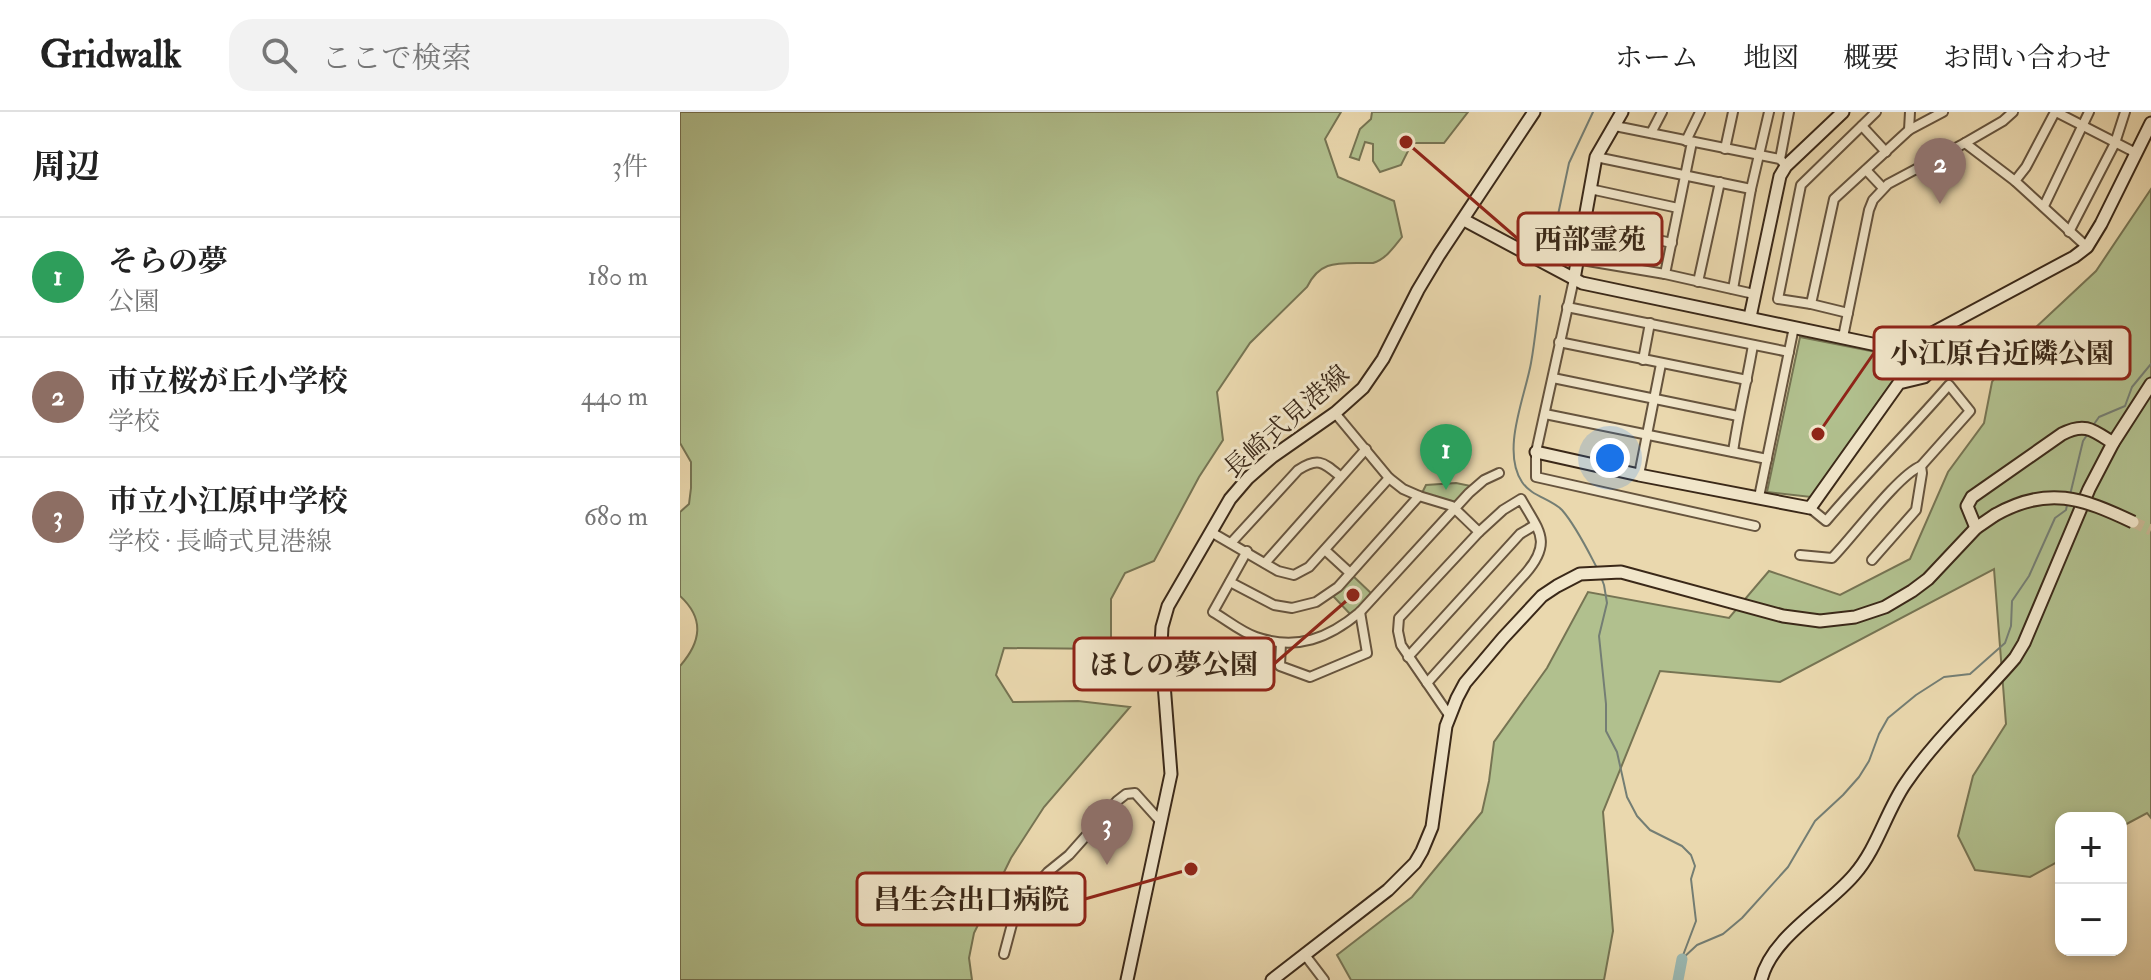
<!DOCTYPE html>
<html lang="ja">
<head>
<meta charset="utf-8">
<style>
	body { margin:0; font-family:"IM FELL Double Pica","Noto Serif JP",serif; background:#f2f2f2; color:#222 }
	.controls { position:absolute; right:24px; bottom:24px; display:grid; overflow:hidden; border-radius:16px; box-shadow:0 4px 12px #0003 }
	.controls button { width:72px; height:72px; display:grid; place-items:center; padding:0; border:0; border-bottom:2px solid #e0e0e0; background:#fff; color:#222; font:40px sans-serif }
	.you { position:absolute; left:930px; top:346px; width:28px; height:28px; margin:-20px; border:6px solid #fff; border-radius:50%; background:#1a73e8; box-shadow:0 0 0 12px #1a73e833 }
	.badge { display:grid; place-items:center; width:52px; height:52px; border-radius:50%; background:#8f2418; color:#fff; font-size:26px; font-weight:700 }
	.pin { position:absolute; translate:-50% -66px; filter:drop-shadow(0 2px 4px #0008) }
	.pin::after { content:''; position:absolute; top:42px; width:28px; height:24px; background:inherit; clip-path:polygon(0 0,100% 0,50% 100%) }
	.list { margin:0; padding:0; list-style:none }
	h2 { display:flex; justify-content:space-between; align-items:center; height:104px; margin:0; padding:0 32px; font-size:34px }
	h2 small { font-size:26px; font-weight:400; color:#767676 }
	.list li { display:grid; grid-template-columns:52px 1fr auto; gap:24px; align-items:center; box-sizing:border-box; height:120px; padding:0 32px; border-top:2px solid #e0e0e0 }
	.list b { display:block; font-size:30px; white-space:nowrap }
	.list p { margin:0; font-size:26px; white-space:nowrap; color:#767676 }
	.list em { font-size:26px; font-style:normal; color:#767676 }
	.icon { flex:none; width:44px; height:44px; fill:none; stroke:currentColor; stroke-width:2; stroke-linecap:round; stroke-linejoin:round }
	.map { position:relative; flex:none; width:1471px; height:868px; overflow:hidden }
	header { display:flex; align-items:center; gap:48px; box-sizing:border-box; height:112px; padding:0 40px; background:#fff; border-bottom:2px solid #e0e0e0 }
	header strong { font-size:38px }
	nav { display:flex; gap:44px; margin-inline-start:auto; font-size:28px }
	.search { width:560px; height:72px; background:#f2f2f2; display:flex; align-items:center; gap:20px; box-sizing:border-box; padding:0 28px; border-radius:24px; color:#767676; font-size:30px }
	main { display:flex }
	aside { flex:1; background:#fff }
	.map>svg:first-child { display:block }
	.green { fill:#b1c08e; stroke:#767453; stroke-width:2 }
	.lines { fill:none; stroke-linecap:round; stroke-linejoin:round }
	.stream { stroke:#747e74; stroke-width:2 }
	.river { stroke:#9ab8b2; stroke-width:11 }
	.secondary-tunnel { stroke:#c7b590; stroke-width:11; stroke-dasharray:11 5.5; stroke-linecap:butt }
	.street-casing { stroke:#66543e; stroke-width:12 }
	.secondary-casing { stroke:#3a2818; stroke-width:15 }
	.street { stroke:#f1e6ca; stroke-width:8 }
	.secondary { stroke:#f1e6ca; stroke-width:11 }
	.secondary-bridge-casing { stroke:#3a2818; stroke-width:15; stroke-linecap:butt }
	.secondary-bridge { stroke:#f1e6ca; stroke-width:11 }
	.labels { text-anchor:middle; stroke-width:6; stroke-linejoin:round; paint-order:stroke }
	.street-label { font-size:26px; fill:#3a2818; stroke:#f1e6ca }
	.leader { fill:none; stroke:#8f2418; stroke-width:3 }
	.callout-dot { fill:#8f2418; stroke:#f1e6ca; stroke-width:3 }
	.callout { fill:#f1e6ca; stroke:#8f2418; stroke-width:3 }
	.callout-label { font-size:28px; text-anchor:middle; font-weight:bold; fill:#3a2818 }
</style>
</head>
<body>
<header>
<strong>Gridwalk</strong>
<div class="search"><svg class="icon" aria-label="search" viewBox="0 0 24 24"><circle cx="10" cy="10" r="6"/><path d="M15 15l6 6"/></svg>ここで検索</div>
<nav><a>ホーム</a><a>地図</a><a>概要</a><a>お問い合わせ</a></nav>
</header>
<main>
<aside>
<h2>周辺<small>3件</small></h2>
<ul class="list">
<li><span class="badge" style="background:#2e9e5b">1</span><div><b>そらの夢</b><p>公園</p></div><em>180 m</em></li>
<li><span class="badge" style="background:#8d6e63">2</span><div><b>市立桜が丘小学校</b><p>学校</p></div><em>440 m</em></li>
<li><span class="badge" style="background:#8d6e63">3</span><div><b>市立小江原中学校</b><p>学校 · 長崎式見港線</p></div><em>680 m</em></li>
</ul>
</aside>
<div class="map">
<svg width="1471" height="868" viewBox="0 0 1471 868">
	<rect width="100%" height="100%" fill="#ead8ae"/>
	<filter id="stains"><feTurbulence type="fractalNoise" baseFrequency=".0025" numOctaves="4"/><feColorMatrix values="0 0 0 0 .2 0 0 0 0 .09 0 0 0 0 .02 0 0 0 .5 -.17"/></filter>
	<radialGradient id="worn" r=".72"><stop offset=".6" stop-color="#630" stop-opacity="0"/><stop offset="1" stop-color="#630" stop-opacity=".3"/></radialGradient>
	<!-- green -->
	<g class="green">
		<path d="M0,0H661L645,27L658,65L714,89L722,125C714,135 706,147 693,151C692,151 681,151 680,151C655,151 639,150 627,175L570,231L537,280L543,328L519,365L474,449L445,461L431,487V537L324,536L316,563L333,590L398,589L450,595L364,695L331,746L294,821L289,846L292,868H0V554C21,530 25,507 0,484V400L9,392L11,376V350L0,331Z"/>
		<path d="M692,0H788L764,31H732L721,53L700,60L693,49V32L685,30L679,48L670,45L680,17L691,7Z"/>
		<path d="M1471,77V706L1467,701L1441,715V706H1381V748L1350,765L1295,758L1278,724L1293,664L1326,612L1314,457L1100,570L980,559L923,700L933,819L924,868H671L657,843L732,785L802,700L809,669L814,630L867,556L908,480L1049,506L1089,459L1160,483L1230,447L1268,360L1304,311L1312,270L1338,232L1416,159Z"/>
		<path d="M1120,225L1226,246L1255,228L1262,240L1241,259L1217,263L1131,385L1087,380Z"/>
		<path d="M776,371L791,374L774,391L742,381L746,373Z"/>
		<path d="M672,463L693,483L672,504L653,484Z"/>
	</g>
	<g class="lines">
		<!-- stream -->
		<g class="stream">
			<path d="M872,131L889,51L913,0"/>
			<path d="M860,184C857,206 855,229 851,251C845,285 821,338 842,370C851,384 871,387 882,398C896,414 907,437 917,456"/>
			<path d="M1412,315L1419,305L1445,294L1452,275L1471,252"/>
			<path d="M1390,383L1403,329L1409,320"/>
			<path d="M921,465L924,473L927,491L919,524L926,592V619L937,640L947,685L957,704L970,718L1002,734L1011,743L1015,754L1011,767L1016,809L1002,846"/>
			<path d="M1002,847L1017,833L1043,822L1062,806L1108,755L1135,709L1163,683L1179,665L1189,649L1199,622L1208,606L1236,583L1264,565L1290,562L1325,531L1331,514L1332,489L1349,464L1375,406L1386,398L1387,393"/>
		</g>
		<!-- river -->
		<path class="river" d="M998,868L1002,847"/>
		<!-- secondary-tunnel -->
		<path class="secondary-tunnel" d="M1453,410L1471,418"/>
		<!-- street casing -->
		<g class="street-casing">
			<g id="street">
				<path d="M1376,0L1456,41"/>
				<path d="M935,14L1100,47L1106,54"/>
				<path d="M1182,14L1206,40"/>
				<path d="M1229,18L1230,0"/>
				<path d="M971,21L982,0"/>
				<path d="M1006,29L1020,0"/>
				<path d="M1285,31L1335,69L1407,135"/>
				<path d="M1045,37L1053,0"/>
				<path d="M916,45L1071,77"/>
				<path d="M1100,47L1109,0"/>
				<path d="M1186,58L1203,76"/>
				<path d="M1335,69L1346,55L1375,0"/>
				<path d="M910,77L998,96"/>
				<path d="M1364,94L1409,0"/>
				<path d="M904,112L992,131"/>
				<path d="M1389,120L1435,31L1445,0"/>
				<path d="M896,147L985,162L1074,182"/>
				<path d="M985,162L1012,30"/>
				<path d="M894,167L856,340V365L1075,414"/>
				<path d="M1018,170L1040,70"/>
				<path d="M1053,177L1071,77L1089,0"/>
				<path d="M1131,192L1154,87L1229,18L1263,0"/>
				<path d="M887,195L1109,240"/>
				<path d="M1168,201L1131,192L1098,187L1121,73L1196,0"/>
				<path d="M1163,225L1189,98L1193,88L1208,72L1285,31L1323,9L1333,0"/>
				<path d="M879,230L1067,268"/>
				<path d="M963,248L970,211"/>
				<path d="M873,266L1058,304"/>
				<path d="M655,301L709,366L723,377L739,384L772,394L799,420L719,506L718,519L721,533L769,603"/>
				<path d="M865,302L1087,347"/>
				<path d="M1053,340C1058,304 1067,269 1073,233"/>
				<path d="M959,363L981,252"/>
				<path d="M1079,385L1114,215"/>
				<path d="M531,420L598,459L614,463L629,455L709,366"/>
				<path d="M551,431L618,358C638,345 643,350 660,364"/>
				<path d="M645,438L670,461"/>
				<path d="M567,439L533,500C547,508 561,520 576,525C617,539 649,526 680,500L789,381L804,368L819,361"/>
				<path d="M1120,443L1152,446C1172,426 1218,363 1241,354L1290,299L1269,273C1229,319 1186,362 1146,409L1130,396"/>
				<path d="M1192,448L1236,398L1242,361L1241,354"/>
				<path d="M585,451L686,337"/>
				<path d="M550,470L594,493L612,496L636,490L658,475L739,384"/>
				<path d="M601,531L600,554L630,565L687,541L680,500"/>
				<path d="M728,545L840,422L855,413"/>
				<path d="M747,571L845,462C873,430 859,419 841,387L823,398L799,420"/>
				<path d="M324,842L332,812L351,779L368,760L389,743L437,689L446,682L455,681L481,710"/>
				<path d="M625,843L644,868"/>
			</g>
		</g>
		<!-- secondary casing -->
		<g class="secondary-casing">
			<g id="secondary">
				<path d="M784,108L902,171L1197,233L1217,236L1228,234L1394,145L1407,135L1421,112L1471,11"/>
				<path d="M894,167L916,45L942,0"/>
				<path d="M1070,205L1100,64L1106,54L1163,0"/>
				<path d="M856,340L959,363L1130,396L1219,271L1244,265L1269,241L1259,218"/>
				<path d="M1296,416L1287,394L1292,385L1382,322C1405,310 1413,318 1433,331"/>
				<path d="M447,868L491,662L481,533L482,515L488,494L550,387L568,366L592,345L655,301L683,276L703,247L738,178L759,143L854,0"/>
				<path d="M592,868L708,778L735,751L742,739L752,715L766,614L777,586L785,571L823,526L862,484L877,474L900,462L941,460L1103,504L1140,509L1175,505L1205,495L1232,479L1248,467L1296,416L1315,403"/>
				<path d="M1081,868C1092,824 1146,796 1174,763C1197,737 1206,700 1225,672C1256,626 1299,588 1335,546L1344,531L1409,377L1433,331L1471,272"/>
			</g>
		</g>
		<!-- street -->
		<use href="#street" class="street"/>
		<!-- secondary -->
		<use href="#secondary" class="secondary"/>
		<!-- secondary-bridge casing -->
		<g class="secondary-bridge-casing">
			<path id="secondary-bridge" d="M1315,403C1368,373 1402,386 1453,410"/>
		</g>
		<!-- secondary-bridge -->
		<use href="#secondary-bridge" class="secondary-bridge"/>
	</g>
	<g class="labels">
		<!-- street labels -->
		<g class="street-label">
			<text transform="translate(606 309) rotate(-41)" y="9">長崎式見港線</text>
		</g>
	</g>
	<!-- callouts -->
	<path class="leader" d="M726 30L838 127M1138 322L1194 241M673 483L594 552M511 757L405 787"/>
	<g class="callout-dot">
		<circle cx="726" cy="30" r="8"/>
		<circle cx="1138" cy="322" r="8"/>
		<circle cx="673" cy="483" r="8"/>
		<circle cx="511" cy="757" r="8"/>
	</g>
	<g class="callout">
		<rect x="838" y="101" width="144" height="52" rx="8"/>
		<rect x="1194" y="215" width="256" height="52" rx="8"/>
		<rect x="394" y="526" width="200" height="52" rx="8"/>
		<rect x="177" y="761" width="228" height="52" rx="8"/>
	</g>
	<g class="callout-label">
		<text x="910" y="137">西部霊苑</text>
		<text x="1322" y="251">小江原台近隣公園</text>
		<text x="494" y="562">ほしの夢公園</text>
		<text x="291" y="797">昌生会出口病院</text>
	</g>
	<rect width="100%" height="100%" filter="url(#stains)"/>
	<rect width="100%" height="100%" fill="url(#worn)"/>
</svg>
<div class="controls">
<button>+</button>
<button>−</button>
</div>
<div class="you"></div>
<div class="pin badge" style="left:766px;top:378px;background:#2e9e5b">1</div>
<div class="pin badge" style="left:1260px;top:92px;background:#8d6e63">2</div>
<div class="pin badge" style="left:427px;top:753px;background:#8d6e63">3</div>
</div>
</main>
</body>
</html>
